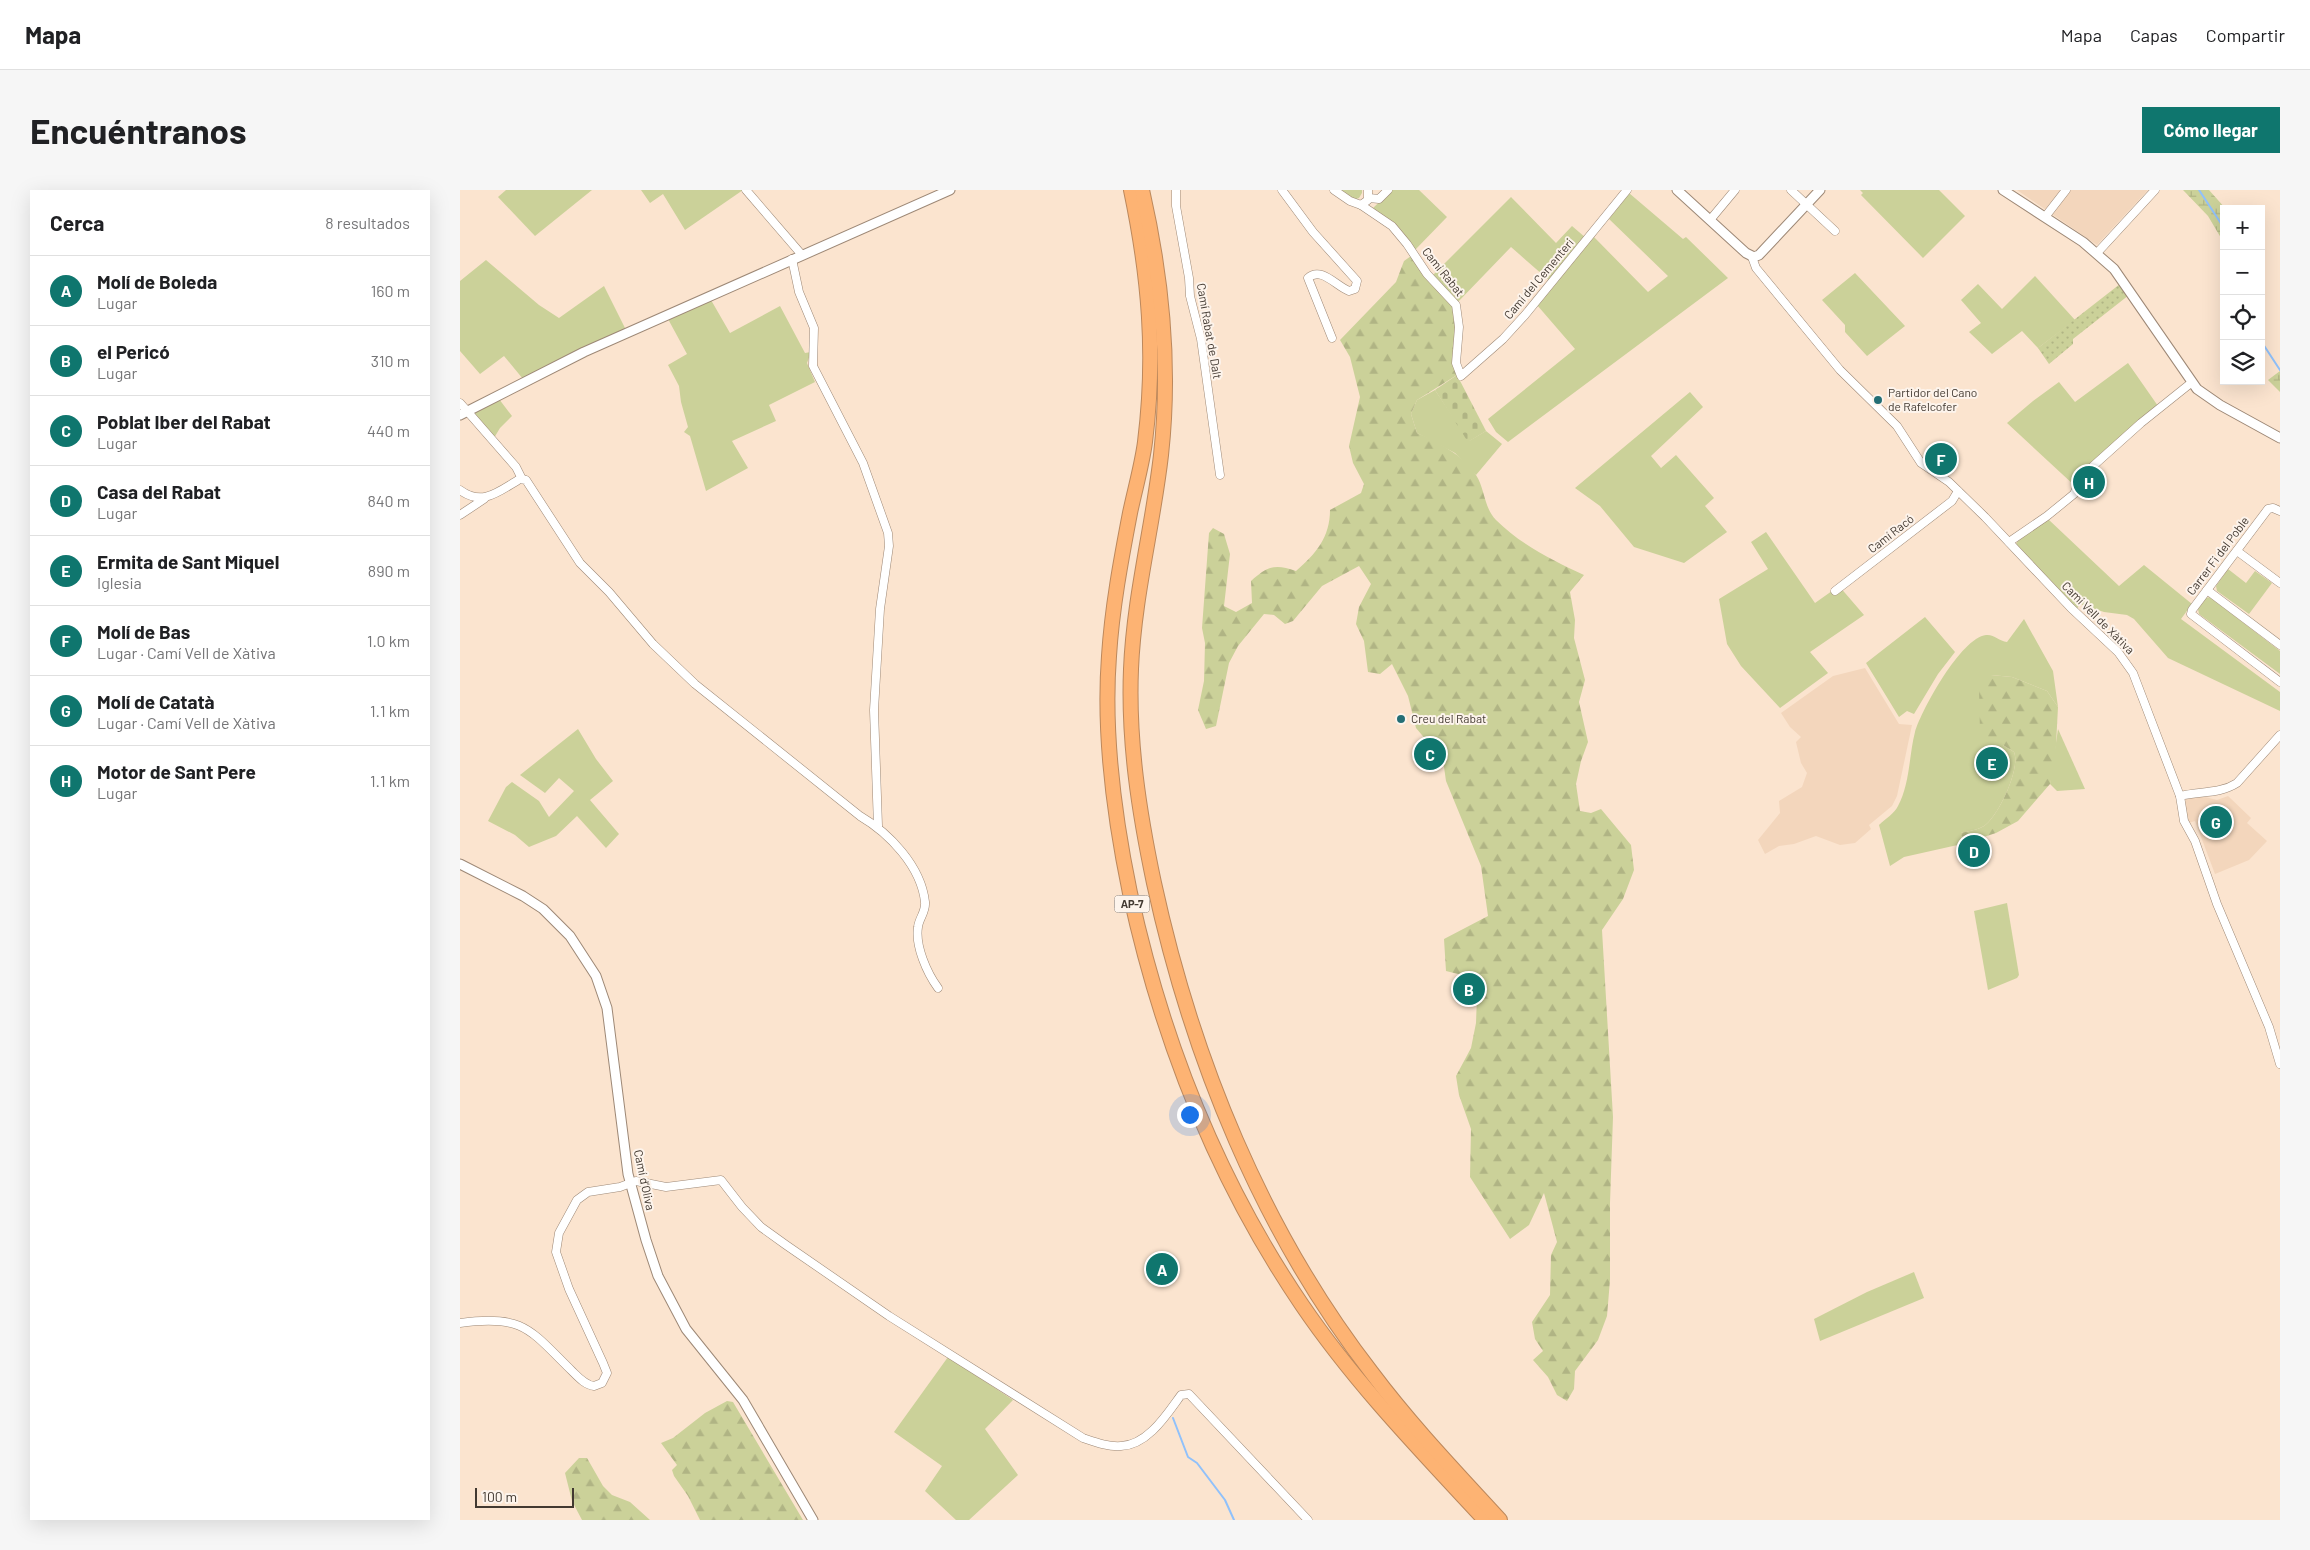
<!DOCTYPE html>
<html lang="es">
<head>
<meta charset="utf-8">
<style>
	body { margin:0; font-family:Barlow,sans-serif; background:#f6f6f6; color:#202124 }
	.controls { position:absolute; right:15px; top:15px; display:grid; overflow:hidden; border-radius:0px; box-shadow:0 5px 20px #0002 }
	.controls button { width:45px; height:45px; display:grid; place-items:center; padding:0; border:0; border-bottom:1px solid #e0e0e0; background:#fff; color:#202124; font:25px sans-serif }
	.scale { position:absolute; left:15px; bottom:12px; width:99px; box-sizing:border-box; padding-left:5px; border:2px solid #423931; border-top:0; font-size:14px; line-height:18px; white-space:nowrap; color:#423931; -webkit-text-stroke:4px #fdf4ec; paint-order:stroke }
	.you { position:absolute; left:729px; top:924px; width:18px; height:18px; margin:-12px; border:4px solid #fff; border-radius:50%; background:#1a73e8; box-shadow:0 0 0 8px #1a73e833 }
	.badge { display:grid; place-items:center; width:32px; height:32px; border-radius:50%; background:#0f766e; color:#fff; font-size:16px; font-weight:700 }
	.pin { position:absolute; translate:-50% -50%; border:2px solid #fff; box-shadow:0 1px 5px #0006 }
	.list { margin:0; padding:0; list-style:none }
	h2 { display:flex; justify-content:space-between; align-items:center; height:65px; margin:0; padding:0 20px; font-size:21px }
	h2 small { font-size:16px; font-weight:400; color:#757577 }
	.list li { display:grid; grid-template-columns:32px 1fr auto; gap:15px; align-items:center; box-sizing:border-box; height:70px; padding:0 20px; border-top:1px solid #e0e0e0 }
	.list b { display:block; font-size:19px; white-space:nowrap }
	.list p { margin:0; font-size:16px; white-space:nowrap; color:#757577 }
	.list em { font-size:16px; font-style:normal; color:#757577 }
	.icon { flex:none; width:28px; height:28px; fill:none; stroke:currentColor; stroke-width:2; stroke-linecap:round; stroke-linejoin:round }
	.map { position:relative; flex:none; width:1820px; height:1330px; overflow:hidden; border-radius:0px }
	header { display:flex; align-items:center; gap:30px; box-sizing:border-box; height:70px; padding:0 25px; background:#fff; border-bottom:1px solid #e0e0e0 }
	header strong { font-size:24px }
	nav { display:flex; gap:28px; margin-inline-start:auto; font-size:18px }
	.intro { display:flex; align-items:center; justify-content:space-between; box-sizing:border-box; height:120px; padding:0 30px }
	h1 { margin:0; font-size:35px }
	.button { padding:12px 22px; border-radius:0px; background:#0f766e; color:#fff; font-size:18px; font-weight:700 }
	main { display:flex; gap:30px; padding:0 30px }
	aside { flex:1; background:#fff; border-radius:0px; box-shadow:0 5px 20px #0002 }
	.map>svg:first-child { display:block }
	.built { fill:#f3d6bc }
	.grass { fill:#cbd199 }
	.forest { fill:url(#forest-firs) }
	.wetland { fill:url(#wetland-marsh) }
	.cemetery { fill:url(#cemetery-stones) }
	.park { fill:url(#park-tufts) }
	.garden { fill:url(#garden-dots) }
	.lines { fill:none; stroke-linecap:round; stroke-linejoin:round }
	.stream { stroke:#90c1fb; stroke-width:2 }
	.minor-casing { stroke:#9d8876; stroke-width:9 }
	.tertiary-casing { stroke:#9d8876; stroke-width:11 }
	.motorway-casing { stroke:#bc885c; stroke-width:16 }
	.minor { stroke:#fff; stroke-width:8 }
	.tertiary { stroke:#fff; stroke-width:9 }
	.motorway { stroke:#fdb373; stroke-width:14 }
	.poi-dot { fill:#246e75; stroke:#fdf4ec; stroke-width:2 }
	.labels { text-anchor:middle; stroke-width:4; stroke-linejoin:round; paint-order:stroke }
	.shield { fill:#fdf4ec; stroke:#7a7169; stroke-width:1 }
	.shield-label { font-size:11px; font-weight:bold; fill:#423931 }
	.street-label { font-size:12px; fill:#423931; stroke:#fdf4ec }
	.poi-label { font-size:12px; fill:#423931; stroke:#fdf4ec; text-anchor:start }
</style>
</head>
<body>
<header>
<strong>Mapa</strong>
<nav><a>Mapa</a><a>Capas</a><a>Compartir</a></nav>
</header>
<div class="intro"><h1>Encuéntranos</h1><a class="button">Cómo llegar</a></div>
<main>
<aside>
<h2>Cerca<small>8 resultados</small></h2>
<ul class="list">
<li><span class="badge">A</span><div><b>Molí de Boleda</b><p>Lugar</p></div><em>160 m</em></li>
<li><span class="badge">B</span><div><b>el Pericó</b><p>Lugar</p></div><em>310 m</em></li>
<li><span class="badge">C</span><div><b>Poblat Iber del Rabat</b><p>Lugar</p></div><em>440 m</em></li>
<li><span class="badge">D</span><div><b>Casa del Rabat</b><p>Lugar</p></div><em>840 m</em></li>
<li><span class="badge">E</span><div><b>Ermita de Sant Miquel</b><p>Iglesia</p></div><em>890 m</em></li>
<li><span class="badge">F</span><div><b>Molí de Bas</b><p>Lugar · Camí Vell de Xàtiva</p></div><em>1.0 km</em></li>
<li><span class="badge">G</span><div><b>Molí de Catatà</b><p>Lugar · Camí Vell de Xàtiva</p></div><em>1.1 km</em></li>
<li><span class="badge">H</span><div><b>Motor de Sant Pere</b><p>Lugar</p></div><em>1.1 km</em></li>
</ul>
</aside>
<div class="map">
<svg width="1820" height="1330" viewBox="0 0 1820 1330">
	<defs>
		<pattern id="forest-firs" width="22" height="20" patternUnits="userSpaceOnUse" patternTransform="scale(1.25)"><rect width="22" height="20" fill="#cbd199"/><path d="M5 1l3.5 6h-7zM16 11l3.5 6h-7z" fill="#b0b484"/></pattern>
		<pattern id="wetland-marsh" width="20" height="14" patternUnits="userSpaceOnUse" patternTransform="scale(1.25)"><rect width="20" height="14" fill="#cbd199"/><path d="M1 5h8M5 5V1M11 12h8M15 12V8" fill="none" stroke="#b0b484"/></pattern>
		<pattern id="cemetery-stones" width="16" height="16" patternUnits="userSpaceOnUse" patternTransform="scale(1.25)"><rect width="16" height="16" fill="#cbd199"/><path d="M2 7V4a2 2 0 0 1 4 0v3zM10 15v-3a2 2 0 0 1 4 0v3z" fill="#b0b484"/></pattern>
		<pattern id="park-tufts" width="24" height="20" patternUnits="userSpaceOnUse" patternTransform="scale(1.25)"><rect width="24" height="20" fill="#cbd199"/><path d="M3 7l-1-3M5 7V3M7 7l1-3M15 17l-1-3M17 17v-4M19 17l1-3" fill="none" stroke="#b0b484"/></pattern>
		<pattern id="garden-dots" width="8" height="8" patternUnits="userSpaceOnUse" patternTransform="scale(1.25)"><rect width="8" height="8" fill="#cbd199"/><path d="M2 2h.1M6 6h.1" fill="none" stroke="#b0b484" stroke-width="1.8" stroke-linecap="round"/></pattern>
	</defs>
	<rect width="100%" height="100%" fill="#fbe4cf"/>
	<!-- built -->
	<g class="built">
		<path d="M1557,0H1688L1637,55Z"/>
		<path d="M1405,478L1439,534L1452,535L1437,606L1432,616L1409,635L1411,639L1395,653L1380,655L1356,646L1334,654L1319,656L1305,664L1298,650L1320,623L1319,611L1342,597L1347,583L1341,573L1336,552L1341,547L1330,537L1321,523L1373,486Z"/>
		<path d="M1737,605L1757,610L1768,606L1791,628L1787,633L1807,651L1789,670L1755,684L1735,631L1729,633L1725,622L1726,609Z"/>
	</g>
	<!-- grass -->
	<g class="grass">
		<path d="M46,0H132L75,46L38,7Z"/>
		<path d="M181,0H283L225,40L203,4L190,13Z"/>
		<path d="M932,0H959L987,27L954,61L913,18Z"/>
		<path d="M1400,0H1479L1505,26L1463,68L1401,5L1403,3Z"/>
		<path d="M1169,3L1223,49L1226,47L1268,88L1048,252L1036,242L1028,229L1115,159L1077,115L1134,47L1188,102L1208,86L1149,29Z"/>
		<path d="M1051,7L1096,53L1112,36L1126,48L1091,92L1051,57L997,113L972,86Z"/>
		<path d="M26,70L79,115L99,128L144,96L166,140L63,189L44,166L20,184L0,161V91Z"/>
		<path d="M1395,83L1445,136L1407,166L1385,142V135L1362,110Z"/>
		<path d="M1575,86L1615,130L1578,158L1562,141L1532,164L1509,142L1521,133L1501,110L1518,94L1542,119Z"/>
		<path d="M251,110L270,143L320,116L345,163L351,162L347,173L355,192L309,215L316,231L272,251L288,278L246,301L230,246L224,242L228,237L221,212L219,196L208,175L227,164L208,129Z"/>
		<path d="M1668,173L1698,216L1615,296L1547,233L1573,211L1599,192L1615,212Z"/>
		<path d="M975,200L1009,251L1026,241L1042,254L1016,285L995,263L957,243L951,224L957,210Z"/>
		<path d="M1230,202L1243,217L1191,266L1201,278L1216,265L1254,308L1245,316L1267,342L1224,373L1174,357L1140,316L1115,298Z"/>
		<path d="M39,209L52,226L40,238L34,248L11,224Z"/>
		<path d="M1588,329L1659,396L1684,375L1732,414L1721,429L1820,502V521L1708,468L1674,429L1667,425L1644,422L1620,414L1617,419L1588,392L1556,354L1561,346Z"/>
		<path d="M1306,342L1355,413L1379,396L1404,425L1350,462L1368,483L1320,518L1281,476L1267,454L1259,409L1308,379L1291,352Z"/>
		<path d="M1768,379L1786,393L1795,381L1812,393L1789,424L1757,401L1756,396Z"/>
		<path d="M1750,407L1820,461V484L1739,424L1738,419L1746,408Z"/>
		<path d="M1465,427L1495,462L1478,484L1454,524L1447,521L1439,527L1406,473Z"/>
		<path d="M1564,429L1593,481L1598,517L1587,501L1552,487L1531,485L1543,555L1554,562C1561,578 1538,627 1524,636C1518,640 1508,641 1501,643L1502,654L1444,667L1430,676L1419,635C1425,629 1435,623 1438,616C1450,594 1449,565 1455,542C1462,519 1501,448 1526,445C1534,444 1539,451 1547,452Z"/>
		<path d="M118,539L136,569L153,591L130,610L159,644L146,658L117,626L96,646L69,657L55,645L28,631L46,597L52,592L79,611L89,627L114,601L99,588L85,603L60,585Z"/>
		<path d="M1598,539L1625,599L1597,601L1590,594Z"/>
		<path d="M1547,713L1559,785L1557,788L1528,800L1514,721Z"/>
		<path d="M1454,1082L1464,1108L1360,1151L1354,1129L1407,1102Z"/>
		<path d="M488,1167L553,1210L525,1239L558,1285L509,1330H496L465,1301L482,1276L434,1242Z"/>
	</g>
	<!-- forest -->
	<g class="forest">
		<path d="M951,66C967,84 994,107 997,132C998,152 990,165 997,185L957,210L951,224L957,243C978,252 1003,265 1016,285C1025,299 1024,318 1036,330C1061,355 1094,371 1124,385L1110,402L1115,430L1114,448L1125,490L1119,512L1128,552L1121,571L1116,594L1120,621L1131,623L1141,619L1171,655L1174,680L1163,709L1142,740L1153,927L1150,1013V1090L1147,1126L1138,1150L1115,1181L1114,1199L1107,1211L1097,1205L1088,1187L1073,1170L1083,1161L1075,1149L1072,1132L1090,1105L1091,1065L1097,1052L1084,1003L1069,1035L1050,1049L1010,987L1011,939L999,905L996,886L1011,858L1016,833L1017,806L1010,787L986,781L984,749L1028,726L1021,676L986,591L983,570L956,538L948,506L932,474L920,484L908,482L904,451L896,434L899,417L911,394L899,376L862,396L833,431L825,434L814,425L804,424L778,456L769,473L756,536L746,539L738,520L744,491L745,453L742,438L749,343L753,338L764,344L770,364L764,416L776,422L792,413L791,391C807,377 814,373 836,381C856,364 870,347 870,320L901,303L904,294L893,273L889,256L900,207L890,167L880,150L936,92L944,71Z"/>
		<path d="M1531,485L1552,487L1587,501L1598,517L1595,574L1590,594L1558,631L1536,643L1502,654L1501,643C1508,641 1518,640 1524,636C1538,627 1561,578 1554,562L1543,555L1528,553L1520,543L1519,498Z"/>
		<path d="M267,1211L273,1212L343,1330H240L228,1306L214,1286L212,1280L217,1275L201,1253L213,1248L245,1223Z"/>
		<path d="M119,1268H127L143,1296L152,1305L170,1312L190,1330H122L112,1311L105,1283Z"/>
	</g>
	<!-- wetland -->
	<g class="wetland">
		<path d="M1723,0H1749L1766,19H1764V53L1748,26Z"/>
		<path d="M1801,91L1805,122L1801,131Z"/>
		<path d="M1820,181V202L1808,190Z"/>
	</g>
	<!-- cemetery -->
	<path class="cemetery" d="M997,185L1026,241L1008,252L975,200Z"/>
	<!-- park -->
	<path class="park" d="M879,0H902V3L899,8L894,10Z"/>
	<!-- garden -->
	<path class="garden" d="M1660,94L1669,105L1613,149V154L1589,174L1578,158Z"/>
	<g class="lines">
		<!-- stream -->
		<g class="stream">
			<path d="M1739,0L1764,38"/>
			<path d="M1801,151L1820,180"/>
			<path d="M713,1228L728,1267L737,1273L765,1310L774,1330"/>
		</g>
		<!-- minor casing -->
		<g class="minor-casing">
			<g id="minor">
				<path d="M286,0L342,65"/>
				<path d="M716,0V16L729,88L730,106L741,149L760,285"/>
				<path d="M822,0L853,42L897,91L895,99L889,101C876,96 861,76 848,88L872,148"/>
				<path d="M874,0L890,11L901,15L908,10V0"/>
				<path d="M1331,0L1375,41"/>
				<path d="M909,8L919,9L928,0"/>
				<path d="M901,15L932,36L947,54L967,84L996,115L999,137L996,173L1001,186L1043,149L1065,125L1167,0"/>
				<path d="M1585,27L1606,0"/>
				<path d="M1250,30L1275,0"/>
				<path d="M1637,63L1695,0"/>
				<path d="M1292,67L1296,78L1380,180L1437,236L1461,273L1489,292L1525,327L1611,418L1658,462L1673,483L1720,606L1724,631L1735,651L1757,714L1809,837L1820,874"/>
				<path d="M332,69L339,102L354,138L353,176L403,273L428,343L429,356L420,419L414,520L418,636"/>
				<path d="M0,213L56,277L62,289"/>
				<path d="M0,300C23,317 39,301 60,289L66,290L120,373L149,402L193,454L235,494L400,626C429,643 461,676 465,712C466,722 459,728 458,737C455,756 467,783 478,798"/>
				<path d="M1820,321L1813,318L1808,319L1732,420L1731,424L1820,492"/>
				<path d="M0,325L24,309"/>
				<path d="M1549,352L1587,326L1614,304L1623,285L1681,233L1731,193"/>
				<path d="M1777,361L1820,393"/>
				<path d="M1747,400L1820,455"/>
				<path d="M1375,401L1492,311L1498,301"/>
				<path d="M1720,606C1740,601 1760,604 1777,593L1820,545"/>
				<path d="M0,1133C64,1124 70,1140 112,1181C118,1187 125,1195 134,1196L142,1193L147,1183L143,1173L109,1099L96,1062L99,1043L117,1010L128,1002L160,997L176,991L206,997L261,990L282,1017L301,1037L326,1055L429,1126L623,1248C635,1252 648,1257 661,1256C688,1255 707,1224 721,1205L729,1204L848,1330"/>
			</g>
		</g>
		<!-- tertiary casing -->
		<g class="tertiary-casing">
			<g id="tertiary">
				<path d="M1217,0L1286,63L1294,67L1299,65L1360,0"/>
				<path d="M1543,0L1623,52L1654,79L1737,199L1760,215L1820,248"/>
				<path d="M0,225L124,162L490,0"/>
				<path d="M0,674L63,706L83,719L110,746L136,786L147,818L168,984L186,1050L198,1086L226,1139L283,1210L353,1330"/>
			</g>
		</g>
		<!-- motorway casing -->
		<g class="motorway-casing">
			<g id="motorway">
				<path d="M671,0C689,86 696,164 685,252C682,275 675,299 670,323C661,370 652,418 649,466C643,545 654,626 670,703C702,850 757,990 842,1115C895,1193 961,1261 1025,1330"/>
				<path d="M682,0C702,87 711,175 701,265C693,336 674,406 671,479C668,551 679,622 694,693C732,868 802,1041 912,1183C951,1235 996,1282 1040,1330"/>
			</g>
		</g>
		<!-- minor -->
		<use href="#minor" class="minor"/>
		<!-- tertiary -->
		<use href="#tertiary" class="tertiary"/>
		<!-- motorway -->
		<use href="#motorway" class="motorway"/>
	</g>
	<!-- markers -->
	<g class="poi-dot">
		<circle cx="1418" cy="210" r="5"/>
		<circle cx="941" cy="529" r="5"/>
	</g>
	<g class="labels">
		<!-- shield labels -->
		<rect class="shield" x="654.5" y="705.5" width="35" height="17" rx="4"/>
		<g class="shield-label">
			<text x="672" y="718">AP-7</text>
		</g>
		<!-- street labels -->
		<g class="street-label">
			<text transform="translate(983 82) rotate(51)" y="4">Camí Rabat</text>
			<text transform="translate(1079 89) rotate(-50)" y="4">Camí del Cementeri</text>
			<text transform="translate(749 141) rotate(80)" y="4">Camí Rabat de Dalt</text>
			<text transform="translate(1431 344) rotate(-38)" y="4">Camí Racó</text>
			<text transform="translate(1758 366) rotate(-53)" y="4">Carrer Fi del Poble</text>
			<text transform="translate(1638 428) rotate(45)" y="4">Camí Vell de Xàtiva</text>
			<text transform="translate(184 990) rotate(78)" y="4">Camí d’Oliva</text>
		</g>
		<!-- poi labels -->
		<g class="poi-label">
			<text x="1428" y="207">Partidor del Cano<tspan x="1428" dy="14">de Rafelcofer</tspan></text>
			<text x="951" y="533">Creu del Rabat</text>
		</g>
	</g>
</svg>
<div class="controls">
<button>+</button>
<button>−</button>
<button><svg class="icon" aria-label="locate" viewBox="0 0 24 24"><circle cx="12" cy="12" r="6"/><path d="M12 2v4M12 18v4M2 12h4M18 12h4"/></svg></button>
<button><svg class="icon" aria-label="layers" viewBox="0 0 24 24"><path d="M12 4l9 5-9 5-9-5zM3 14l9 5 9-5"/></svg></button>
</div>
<div class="scale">100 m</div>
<div class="you"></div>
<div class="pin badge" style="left:702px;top:1079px">A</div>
<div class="pin badge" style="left:1009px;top:799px">B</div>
<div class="pin badge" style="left:970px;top:564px">C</div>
<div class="pin badge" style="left:1514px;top:661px">D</div>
<div class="pin badge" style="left:1532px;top:573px">E</div>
<div class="pin badge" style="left:1481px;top:269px">F</div>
<div class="pin badge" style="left:1756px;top:632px">G</div>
<div class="pin badge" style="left:1629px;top:292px">H</div>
</div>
</main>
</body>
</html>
